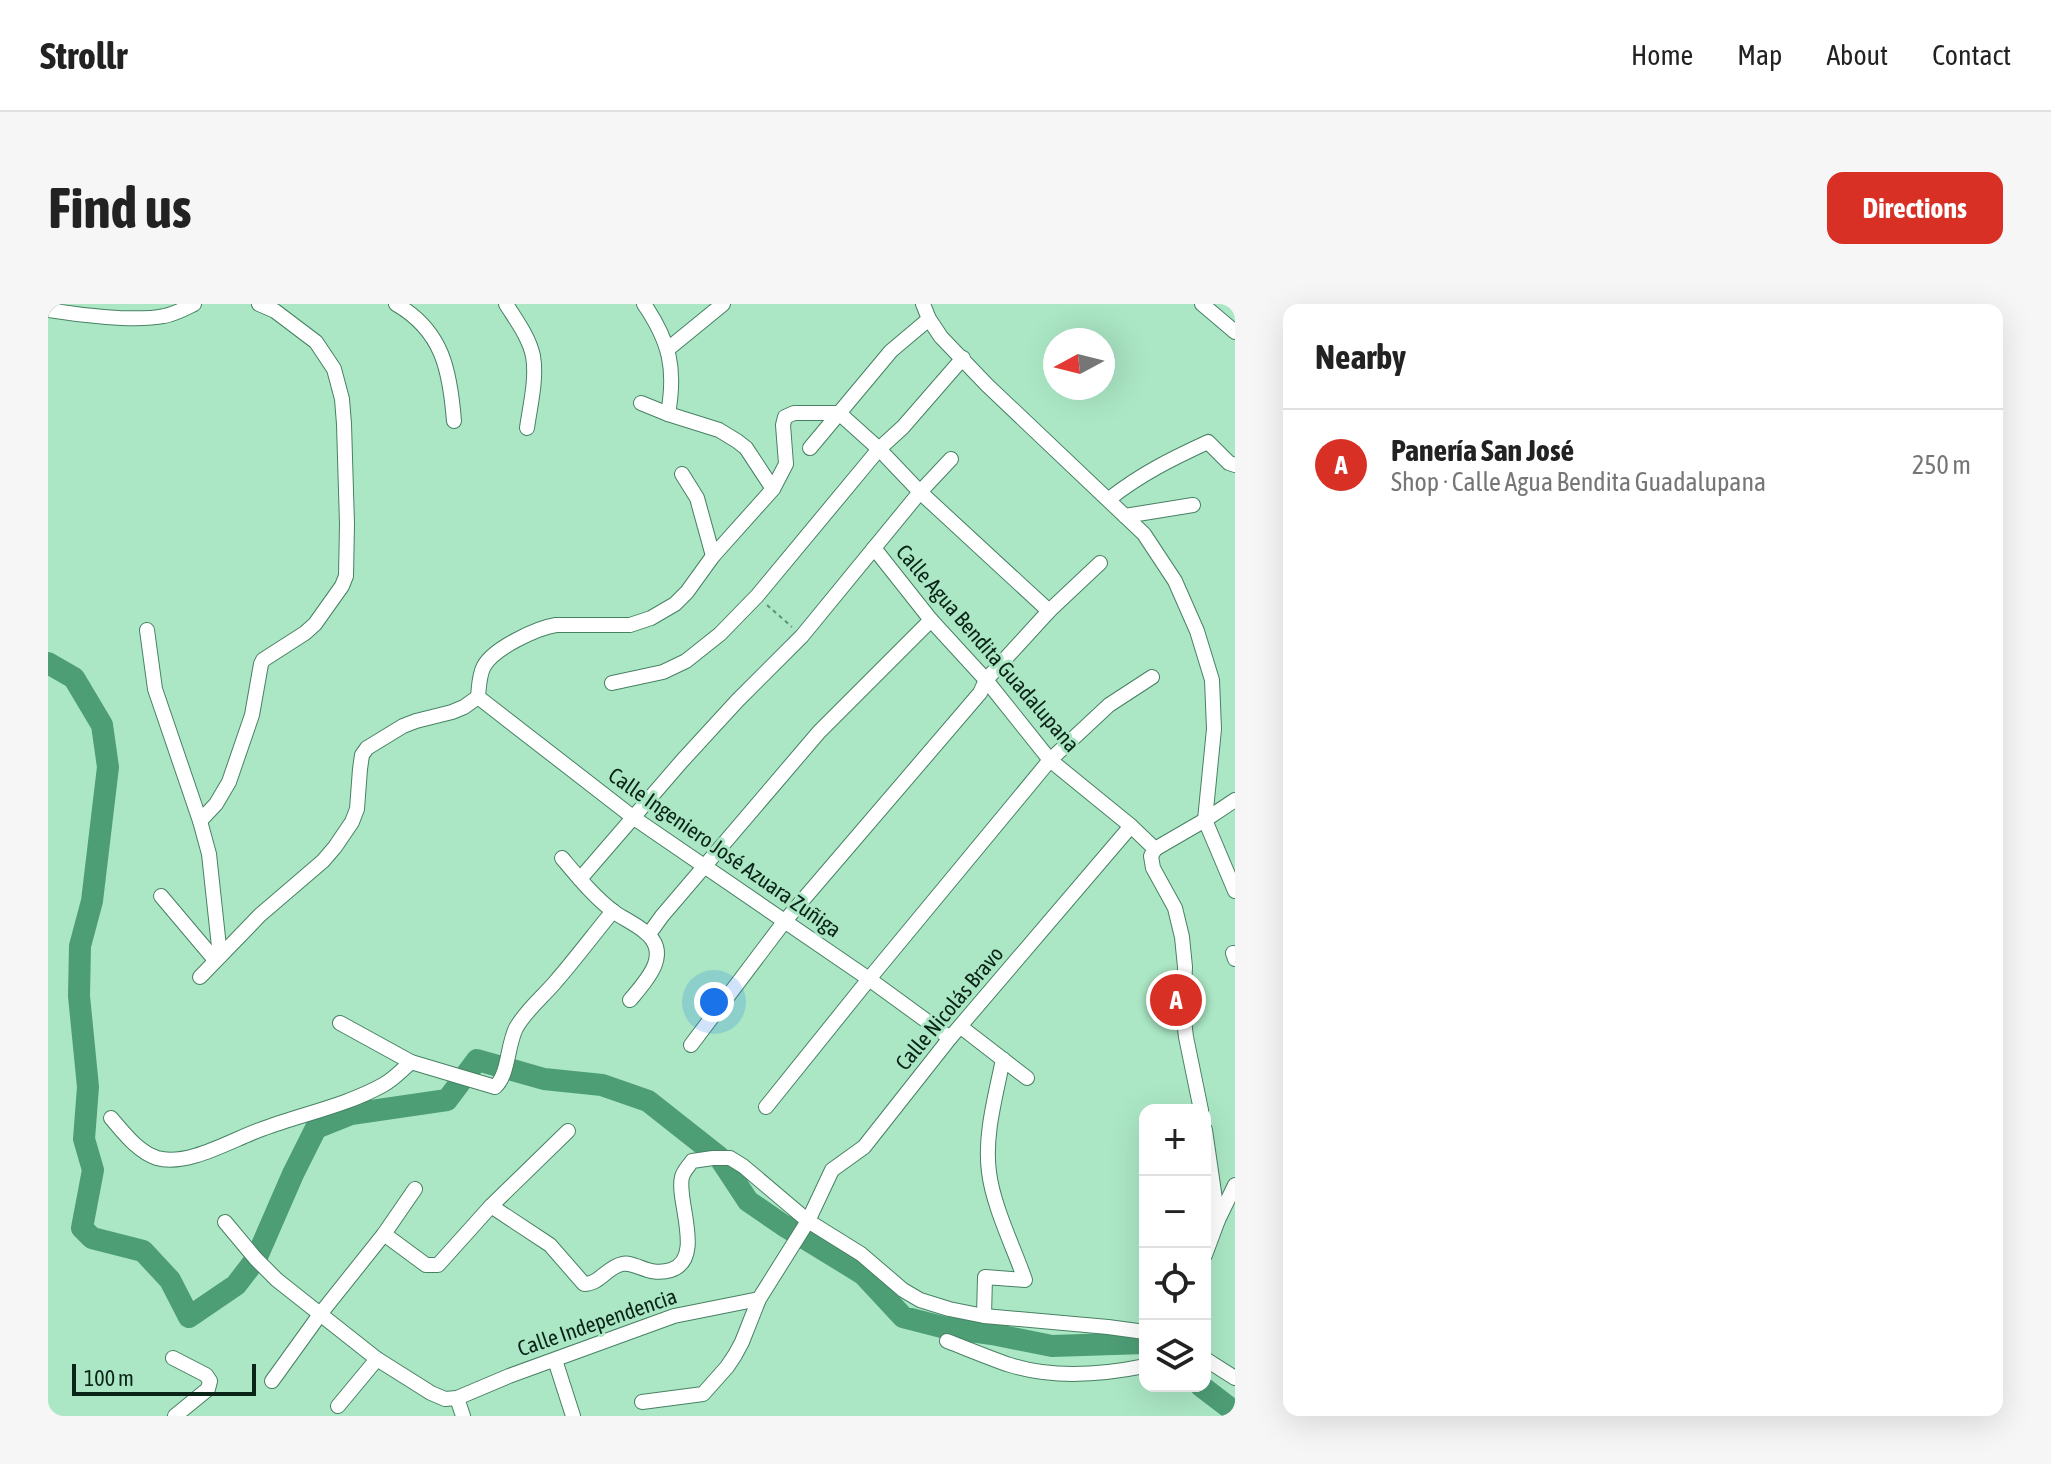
<!DOCTYPE html>
<html lang="en">
<head>
<meta charset="utf-8">
<style>
	body { margin:0; font-family:"Asap Condensed",sans-serif; background:#f6f6f6; color:#222 }
	.controls { position:absolute; right:24px; bottom:24px; display:grid; overflow:hidden; border-radius:16px; box-shadow:0 8px 32px #0002 }
	.controls button { width:72px; height:72px; display:grid; place-items:center; padding:0; border:0; border-bottom:2px solid #e0e0e0; background:#fff; color:#222; font:40px sans-serif }
	.compass { position:absolute; left:995px; top:24px; width:72px; height:72px; border-radius:50%; background:#fff; box-shadow:0 8px 32px #0002; rotate:263deg }
	.scale { position:absolute; left:24px; bottom:20px; width:184px; box-sizing:border-box; padding-left:8px; border:4px solid #0b2418; border-top:0; font-size:22px; line-height:28px; white-space:nowrap; color:#0b2418; -webkit-text-stroke:6px #abe7c5; paint-order:stroke }
	.you { position:absolute; left:666px; top:698px; width:28px; height:28px; margin:-20px; border:6px solid #fff; border-radius:50%; background:#1a73e8; box-shadow:0 0 0 12px #1a73e833 }
	.badge { display:grid; place-items:center; width:52px; height:52px; border-radius:50%; background:#d93025; color:#fff; font-size:26px; font-weight:700 }
	.pin { position:absolute; translate:-50% -50%; border:4px solid #fff; box-shadow:0 2px 8px #0006 }
	.list { margin:0; padding:0; list-style:none }
	h2 { display:flex; justify-content:space-between; align-items:center; height:104px; margin:0; padding:0 32px; font-size:34px }
	h2 small { font-size:26px; font-weight:400; color:#767676 }
	.list li { display:grid; grid-template-columns:52px 1fr auto; gap:24px; align-items:center; box-sizing:border-box; height:112px; padding:0 32px; border-top:2px solid #e0e0e0 }
	.list b { display:block; font-size:30px; white-space:nowrap }
	.list p { margin:0; font-size:26px; white-space:nowrap; color:#767676 }
	.list em { font-size:26px; font-style:normal; color:#767676 }
	.icon { flex:none; width:44px; height:44px; fill:none; stroke:currentColor; stroke-width:2; stroke-linecap:round; stroke-linejoin:round }
	.map { position:relative; flex:none; width:1187px; height:1112px; overflow:hidden; border-radius:16px }
	header { display:flex; align-items:center; gap:48px; box-sizing:border-box; height:112px; padding:0 40px; background:#fff; border-bottom:2px solid #e0e0e0 }
	header strong { font-size:38px }
	nav { display:flex; gap:44px; margin-inline-start:auto; font-size:28px }
	.intro { display:flex; align-items:center; justify-content:space-between; box-sizing:border-box; height:192px; padding:0 48px }
	h1 { margin:0; font-size:56px }
	.button { padding:20px 36px; border-radius:16px; background:#d93025; color:#fff; font-size:28px; font-weight:700 }
	main { display:flex; gap:48px; padding:0 48px }
	aside { flex:1; background:#fff; border-radius:16px; box-shadow:0 8px 32px #0002 }
	.map>svg:first-child { display:block }
	.lines { fill:none; stroke-linecap:round; stroke-linejoin:round }
	.river { stroke:#4d9d75; stroke-width:22 }
	.minor-casing { stroke:#478163; stroke-width:16 }
	.path { stroke:#618d75; stroke-width:2; stroke-dasharray:4 4; stroke-linecap:butt }
	.minor { stroke:#fff; stroke-width:14 }
	.labels { text-anchor:middle; stroke-width:6; stroke-linejoin:round; paint-order:stroke }
	.street-label { font-size:22px; fill:#0b2418; stroke:#abe7c5 }
</style>
</head>
<body>
<header>
<strong>Strollr</strong>
<nav><a>Home</a><a>Map</a><a>About</a><a>Contact</a></nav>
</header>
<div class="intro"><h1>Find us</h1><a class="button">Directions</a></div>
<main>
<div class="map">
<svg width="1187" height="1112" viewBox="0 0 1187 1112">
	<rect width="100%" height="100%" fill="#abe7c5"/>
	<g class="lines">
		<!-- river -->
		<g class="river">
			<path d="M0,359L26,374L54,421L60,463L44,597L32,642L31,692L40,783L36,835L45,866L34,924L44,934L95,947L122,976L141,1013L188,981L208,955L245,870L268,824L303,810L399,796L429,756L496,775L554,781L600,797L671,853L700,897L735,921L815,970L855,1013L894,1023L944,1030L1004,1042L1097,1039"/>
			<path d="M1153,1082L1187,1108"/>
		</g>
		<!-- minor casing -->
		<g class="minor-casing">
			<g id="minor">
				<path d="M348,0C395,27 402,67 406,117"/>
				<path d="M458,0C468,16 481,33 485,52C489,75 482,102 479,124"/>
				<path d="M596,0C622,38 628,65 620,110"/>
				<path d="M875,0L881,15L893,33L939,81L1096,230L1127,277L1149,327L1164,376L1166,425L1157,516L1187,587"/>
				<path d="M1154,0L1187,28"/>
				<path d="M0,6C30,11 87,18 116,12C127,10 136,5 146,0"/>
				<path d="M620,45L675,0"/>
				<path d="M593,99L620,110L671,126L689,137L698,144L725,185"/>
				<path d="M762,144L843,47L881,15"/>
				<path d="M634,170L649,194L665,252"/>
				<path d="M1061,195C1093,170 1123,155 1160,138L1181,159L1187,161"/>
				<path d="M1077,212L1145,201"/>
				<path d="M826,244L883,316L938,376L1002,456L1083,522L1107,545"/>
				<path d="M99,326L107,385L152,517L161,550L172,652"/>
				<path d="M564,379L615,368L638,357L672,330L709,292L831,145L855,123L915,54"/>
				<path d="M430,393L586,514L821,675L902,734"/>
				<path d="M152,517L168,500L181,478L204,411L213,360L215,356L257,329L267,320L294,282L298,272L299,220L296,120L294,95L286,65L268,38L227,7L211,0"/>
				<path d="M1107,545L1103,552L1105,564L1127,604L1134,633L1137,663L1135,708L1138,733L1153,806"/>
				<path d="M1107,545L1157,516L1187,496"/>
				<path d="M514,554C530,573 546,593 566,608C576,615 588,620 597,628C625,650 597,678 582,696"/>
				<path d="M532,575L634,457L689,397L754,332L872,188L903,155"/>
				<path d="M113,592L167,656"/>
				<path d="M601,630L614,612L771,428L883,316"/>
				<path d="M1185,649L1187,655"/>
				<path d="M152,673L212,611L275,557L287,543L304,518L309,505L312,465L314,451L319,444L355,422L368,417L404,408L416,403L430,393C431,383 431,371 436,362C446,344 489,324 508,321H582L603,314L627,300L639,288L665,252L725,185L738,160L735,121L737,113L746,109H791L831,145L872,188L1001,307"/>
				<path d="M292,719L363,758"/>
				<path d="M913,723L979,774"/>
				<path d="M643,741L736,618L932,389L938,376L1001,307L1052,259"/>
				<path d="M718,803L821,675L1002,456L1061,401L1104,373"/>
				<path d="M63,814C76,829 90,848 109,854C140,863 185,835 214,825C254,810 297,802 335,781C346,775 354,766 363,758L447,783C461,770 459,742 468,724C478,706 496,692 509,676C528,654 546,630 565,607"/>
				<path d="M1157,826L1170,916"/>
				<path d="M443,902L502,941L536,980C552,980 559,963 574,960C588,957 600,973 623,966C657,955 628,896 634,873C636,866 641,862 644,857L665,854H682L695,862L760,917L813,950L855,986L872,996L901,1005L936,1012L1060,1023L1097,1028"/>
				<path d="M177,918L208,955L229,976L329,1055L383,1089L397,1095L409,1094L461,1072L626,1012L711,995"/>
				<path d="M336,930L378,961H390L443,902L520,827"/>
				<path d="M1157,951L1170,916L1187,881"/>
				<path d="M936,1012L937,973L977,976C966,944 945,902 941,868C936,831 948,791 955,755"/>
				<path d="M899,1037C920,1045 941,1054 962,1061C1006,1075 1053,1071 1097,1062"/>
				<path d="M125,1054L158,1071L162,1077L160,1085L127,1112"/>
				<path d="M1157,1055L1187,1074"/>
				<path d="M507,1056L525,1112"/>
				<path d="M224,1077L273,1009L336,930L367,885"/>
				<path d="M409,1094L415,1112"/>
				<path d="M594,1098L655,1090L679,1063L687,1051L694,1038L711,995L760,917L784,866L816,843L902,734L1083,522"/>
				<path d="M290,1102L329,1055"/>
			</g>
		</g>
		<!-- path -->
		<path class="path" d="M719,301L744,323"/>
		<!-- minor -->
		<use href="#minor" class="minor"/>
	</g>
	<g class="labels">
		<!-- street labels -->
		<g class="street-label">
			<text transform="translate(940 344) rotate(49)" y="8">Calle Agua Bendita Guadalupana</text>
			<text transform="translate(677 548) rotate(35)" y="8">Calle Ingeniero José Azuara Zuñiga</text>
			<text transform="translate(901 704) rotate(-50)" y="8">Calle Nicolás Bravo</text>
			<text transform="translate(549 1018) rotate(-19)" y="8">Calle Independencia</text>
		</g>
	</g>
</svg>
<div class="controls">
<button>+</button>
<button>−</button>
<button><svg class="icon" aria-label="locate" viewBox="0 0 24 24"><circle cx="12" cy="12" r="6"/><path d="M12 2v4M12 18v4M2 12h4M18 12h4"/></svg></button>
<button><svg class="icon" aria-label="layers" viewBox="0 0 24 24"><path d="M12 4l9 5-9 5-9-5zM3 14l9 5 9-5"/></svg></button>
</div>
<svg class="compass" viewBox="-18 -18 36 36"><path d="M0-13l5 13h-10z" fill="#e53935"/><path d="M0 13l5-13h-10z" fill="#767676"/></svg>
<div class="scale">100 m</div>
<div class="you"></div>
<div class="pin badge" style="left:1128px;top:696px">A</div>
</div>
<aside>
<h2>Nearby<small></small></h2>
<ul class="list">
<li><span class="badge">A</span><div><b>Panería San José</b><p>Shop · Calle Agua Bendita Guadalupana</p></div><em>250 m</em></li>
</ul>
</aside>
</main>
</body>
</html>
